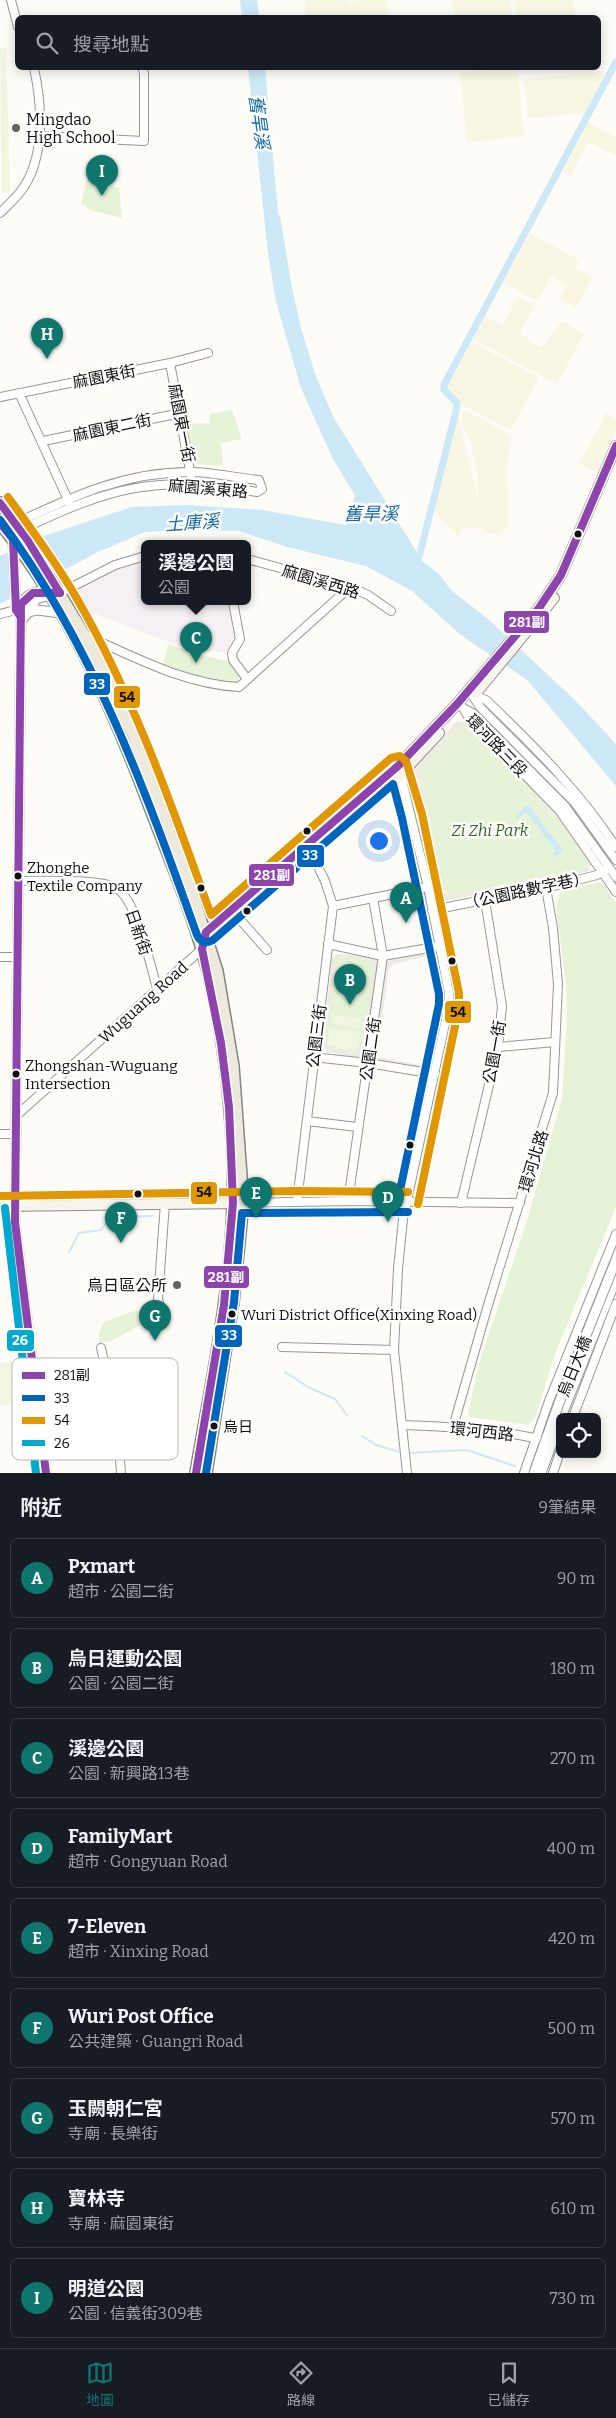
<!DOCTYPE html>
<html lang="zh-TW">
<head>
<meta charset="utf-8">
<style>
	body { margin:0; font-family:Bitter,"Noto Sans TC",serif; background:#242831; color:#f1f3f6 }
	.controls { position:absolute; right:15px; bottom:15px; display:grid; overflow:hidden; border-radius:8px; box-shadow:0 2px 12px #0003 }
	.controls button { width:45px; height:45px; display:grid; place-items:center; padding:0; border:0; border-bottom:1px solid #363941; background:#171b24; color:#f1f3f6; font:25px sans-serif }
	.you { position:absolute; left:378px; top:840px; width:18px; height:18px; margin:-12px; border:4px solid #fff; border-radius:50%; background:#1a73e8; box-shadow:0 0 0 8px #1a73e833 }
	.badge { display:grid; place-items:center; width:32px; height:32px; border-radius:50%; background:#0f766e; color:#fff; font-size:16px; font-weight:700 }
	.pin { position:absolute; translate:-50% -41px; filter:drop-shadow(0 1px 2px #0008) }
	.pin::after { content:''; position:absolute; top:26px; width:18px; height:15px; background:inherit; clip-path:polygon(0 0,100% 0,50% 100%) }
	.popup { position:absolute; left:141px; top:540px; width:110px; height:65px; box-sizing:border-box; display:grid; place-content:center; border-radius:8px; background:#171b24; filter:drop-shadow(0 1px 4px #0005); font-size:16px; white-space:nowrap; color:#9ea1a6 }
	.popup b { font-size:19px; color:#f1f3f6 }
	.popup::after { content:''; position:absolute; left:50%; top:100%; margin-left:-10px; border:10px solid transparent; border-top-color:#171b24 }
	.list { margin:0; padding:0; list-style:none }
	h2 { display:flex; justify-content:space-between; align-items:center; height:65px; margin:0; padding:0 20px; font-size:21px }
	h2 small { font-size:16px; font-weight:400; color:#9ea1a6 }
	.list li { display:grid; grid-template-columns:32px 1fr auto; gap:15px; align-items:center; box-sizing:border-box; height:80px; margin:0 10px 10px; padding:0 10px; border:1px solid #363941; border-radius:8px }
	.list b { display:block; font-size:19px; white-space:nowrap }
	.list p { margin:0; font-size:16px; white-space:nowrap; color:#9ea1a6 }
	.list em { font-size:16px; font-style:normal; color:#9ea1a6 }
	.icon { flex:none; width:28px; height:28px; fill:none; stroke:currentColor; stroke-width:2; stroke-linecap:round; stroke-linejoin:round }
	.map { position:relative; flex:none; width:616px; height:1473px; overflow:hidden }
	.search { position:absolute; background:#171b24; box-shadow:0 2px 12px #0003; left:15px; right:15px; top:15px; height:55px; display:flex; align-items:center; gap:12px; box-sizing:border-box; padding:0 18px; border-radius:8px; color:#9ea1a6; font-size:19px }
	.sheet { height:875px; background:#171b24 }
	nav { display:flex; justify-content:space-around; align-items:center; box-sizing:border-box; height:70px; border-top:1px solid #363941; background:#171b24; font-size:14px; color:#9ea1a6 }
	nav a { display:grid; justify-items:center; gap:2px }
	nav .on { color:#0f766e }
	.map>svg:first-child { display:block }
	.industrial { fill:#f5f0f3 }
	.farmland { fill:#f9f7e4 }
	.green { fill:#e7f3d7 }
	.pitch { fill:#f0f6e1 }
	.plaza { fill:#edebe2; fill-rule:evenodd }
	.water { fill:#cde8f7 }
	.pier { fill:#fdfcf7 }
	.lines { fill:none; stroke-linecap:round; stroke-linejoin:round }
	.stream { stroke:#cde8f7; stroke-width:2 }
	.canal { stroke:#cde8f7; stroke-width:7 }
	.minor-casing { stroke:#979795; stroke-width:10 }
	.tertiary-casing { stroke:#979795; stroke-width:11 }
	.secondary-casing { stroke:#8e8d8b; stroke-width:12 }
	.primary-casing { stroke:#858482; stroke-width:14 }
	.minor { stroke:#fffffe; stroke-width:8 }
	.tertiary { stroke:#fffffe; stroke-width:9 }
	.secondary { stroke:#f6f4eb; stroke-width:10 }
	.primary { stroke:#ede9dc; stroke-width:11 }
	.tertiary-bridge-casing { stroke:#979795; stroke-width:11; stroke-linecap:butt }
	.tertiary-bridge { stroke:#fffffe; stroke-width:9 }
	.bus-1-casing { stroke:#fff; stroke-width:11 }
	.bus-2-casing { stroke:#fff; stroke-width:11 }
	.bus-3-casing { stroke:#fff; stroke-width:11 }
	.bus-4-casing { stroke:#fff; stroke-width:11 }
	.bus-1 { stroke:#8e44ad; stroke-width:8 }
	.bus-2 { stroke:#0065bd; stroke-width:8 }
	.bus-3 { stroke:#e09702; stroke-width:8 }
	.bus-4 { stroke:#00a9ce; stroke-width:8 }
	.poi-dot { fill:#646362; stroke:#fff; stroke-width:2 }
	.bus-dot { fill:#111; stroke:#fff; stroke-width:2 }
	.labels { text-anchor:middle; stroke-width:5; stroke-linejoin:round; paint-order:stroke }
	.bus-label { font-size:15px; fill:#111; stroke:#fff; text-anchor:start }
	.poi-label { font-size:16px; fill:#111; stroke:#fff; text-anchor:start }
	.street-label { font-size:16px; fill:#111; stroke:#fff }
	.park-label { font-size:16px; font-style:italic; fill:#2f6b1f; stroke:#fff }
	.water-label { font-size:18px; font-style:italic; fill:#1768a6; stroke:#fff }
	.key { fill:#fff; stroke:#b8b8b8; stroke-width:1 }
	.key-label { font-size:14px; fill:#111 }
	.line-badge { stroke:#fff; stroke-width:2 }
	.badge-label { font-size:14px; text-anchor:middle; font-weight:bold; fill:#fff }
	.pale-badge-label { font-size:14px; text-anchor:middle; font-weight:bold; fill:#111 }
</style>
</head>
<body>
<div class="map">
<svg width="616" height="1473" viewBox="0 0 616 1473">
	<rect width="100%" height="100%" fill="#fdfcf7"/>
	<!-- industrial -->
	<path class="industrial" d="M145,561V602H228L234,637L226,652L189,650L83,609L71,590L119,568Z"/>
	<!-- farmland -->
	<g class="farmland">
		<path d="M305,0H346L348,3L358,0H386L388,16L305,17Z"/>
		<path d="M452,0H510L512,17H454Z"/>
		<path d="M515,0H573L575,17H517Z"/>
		<path d="M517,68L524,136L467,142L460,73Z"/>
		<path d="M606,71L586,113L528,118L524,79Z"/>
		<path d="M588,122L616,137V156L588,142L571,176L563,172Z"/>
		<path d="M530,233L580,260L576,268L593,277L576,308L559,299L567,285L551,276L537,301L503,283Z"/>
		<path d="M517,297L534,306L520,333L541,348L562,321L584,334L557,384L473,339L485,316L503,325Z"/>
		<path d="M472,342L539,378L511,430L463,405L446,389Z"/>
		<path d="M466,411L512,435L507,465L508,525L500,535L486,532L481,528H463L458,536L434,513L458,414L478,500L477,472L470,441L462,424V412Z"/>
		<path d="M606,413L616,419V431L598,473L579,464Z"/>
	</g>
	<!-- green -->
	<g class="green">
		<path d="M87,179L119,188L122,218L93,211L81,204Z"/>
		<path d="M232,410L242,439L221,443L223,466L196,464L185,424L210,423V414Z"/>
		<path d="M169,644L200,655L228,661L239,676L238,684H220L162,666Z"/>
		<path d="M463,724L549,808L589,860L587,868L451,896L443,888L420,771Z"/>
		<path d="M598,882L606,887L616,903V1207L554,1356L536,1416L528,1425L470,1417L468,1415L469,1408L480,1360L525,1227L562,1099L567,1015L566,984L556,907L560,892Z"/>
		<path d="M338,954L375,958L377,961L363,1055L359,1057L329,1052L323,1046L332,958Z"/>
		<path d="M137,1310L142,1324L111,1341L99,1343V1332L104,1322Z"/>
	</g>
	<!-- pitch -->
	<g class="pitch">
		<path d="M6,47L10,192H2L0,48Z"/>
		<path d="M332,1015L357,1018L361,1021L360,1027L357,1028L333,1024L331,1020Z"/>
		<path d="M329,1028L360,1032L357,1052L327,1045Z"/>
		<path d="M17,1361L22,1404L0,1406V1364Z"/>
	</g>
	<!-- plaza -->
	<g class="plaza">
		<path d="M457,721L469,723L558,814L592,863L589,871L450,900H442L438,897L411,775L412,771ZM463,724L549,808L589,860L588,868L451,896L447,894L443,888L420,771Z"/>
		<path d="M419,953H429L434,955L443,997L440,1035L432,1065L428,1068L375,1059L372,1053L385,964L392,959ZM425,957L429,958L438,1004L427,1062L421,1065L377,1057L389,968L395,963Z"/>
		<path d="M338,954L375,958L378,963L365,1054L359,1057L329,1052L323,1046L332,958ZM339,957L368,961L373,968L361,1049L357,1052L327,1045L336,961Z"/>
	</g>
	<!-- water -->
	<g class="water">
		<path d="M240,0H257L259,17H242Z"/>
		<path d="M248,68H265L278,214L280,216L291,283L301,328L316,377L334,418L423,562L438,573L451,590L488,619L576,701L616,744V786L527,680L461,635L412,591L366,566L287,547L239,531L181,530L145,532L98,552L0,604V556L41,537L132,507L187,505L262,510L346,525L355,496L333,459L301,388L276,302L268,253Z"/>
		<path d="M526,806H529L561,848L563,851L555,858L553,854L556,851L528,814L525,813L517,818L515,816Z"/>
	</g>
	<!-- pier -->
	<path class="pier" d="M40,538L63,574L10,601L9,549Z"/>
	<g class="lines">
		<!-- stream -->
		<g class="stream">
			<path d="M69,1252L79,1233L101,1230L110,1217L153,1216"/>
			<path d="M285,1372L308,1387L335,1399L347,1415"/>
			<path d="M362,1436L376,1445L403,1453"/>
			<path d="M408,1453L467,1450L515,1466"/>
		</g>
		<!-- canal -->
		<path class="canal" d="M417,565L456,411L457,403L444,390V385L616,62"/>
		<!-- minor casing -->
		<g class="minor-casing">
			<g id="minor">
				<path d="M11,0L18,27"/>
				<path d="M39,136L144,141V73L142,68"/>
				<path d="M0,213C7,206 15,199 21,191C46,158 42,105 34,68"/>
				<path d="M170,363L191,476"/>
				<path d="M19,393L69,502"/>
				<path d="M0,397L170,363L208,353"/>
				<path d="M43,441L181,413"/>
				<path d="M16,523C74,496 124,472 190,472C213,472 236,478 259,480L262,489L257,492C157,474 110,487 21,530"/>
				<path d="M247,559L350,587L368,595L391,611"/>
				<path d="M60,593L115,565L145,556"/>
				<path d="M233,602L240,639L232,653L233,660L247,679"/>
				<path d="M0,614L16,610"/>
				<path d="M87,636C136,658 185,684 239,687L350,587"/>
				<path d="M469,690L480,707L575,803L616,860"/>
				<path d="M474,695L486,700C533,745 580,792 616,847"/>
				<path d="M463,708L469,718L559,810L616,892"/>
				<path d="M463,708L474,714L565,806L616,877"/>
				<path d="M400,772L428,887L449,993V1005L403,1219L398,1269L394,1350L407,1473"/>
				<path d="M18,881C38,881 104,878 118,889C137,903 150,964 157,988"/>
				<path d="M333,906L428,887"/>
				<path d="M432,910L546,888L597,875L605,870"/>
				<path d="M235,914L267,950"/>
				<path d="M328,944L383,956L440,946"/>
				<path d="M0,957H18"/>
				<path d="M498,1047L555,1042"/>
				<path d="M313,1057L368,1063L435,1074"/>
				<path d="M17,1115L202,949"/>
				<path d="M307,1121L357,1127"/>
				<path d="M0,1134H16"/>
				<path d="M297,1201L333,906L325,881L308,846"/>
				<path d="M348,1201L383,956L373,898"/>
				<path d="M243,1203L348,1201L520,1203"/>
				<path d="M461,1203L498,1047L502,1006L485,900"/>
				<path d="M163,1318L158,1299L165,1203"/>
				<path d="M282,1347L394,1350"/>
				<path d="M101,1348L117,1420L121,1473"/>
				<path d="M573,1417L616,1304"/>
				<path d="M402,1425C455,1427 509,1429 560,1445"/>
				<path d="M453,1427L488,1305L553,1093L558,984L553,928L546,888"/>
				<path d="M524,1473L549,1401L616,1234"/>
				<path d="M553,1473L560,1452"/>
			</g>
		</g>
		<!-- tertiary casing -->
		<g class="tertiary-casing">
			<g id="tertiary">
				<path d="M13,539L16,610L18,613"/>
				<path d="M25,613L37,610L61,613"/>
				<path d="M23,619L36,599L50,595"/>
				<path d="M561,1417L616,1279"/>
				<path d="M46,1473L15,1222L21,604C29,591 40,590 54,592"/>
			</g>
		</g>
		<!-- secondary casing -->
		<g class="secondary-casing">
			<g id="secondary">
				<path d="M476,693L554,598"/>
				<path d="M369,801L401,774L439,733"/>
				<path d="M204,941L206,932L398,766L458,703L539,608L561,575L616,446"/>
				<path d="M0,1206L239,1203"/>
			</g>
		</g>
		<!-- primary casing -->
		<g class="primary-casing">
			<g id="primary">
				<path d="M0,503L28,541L95,653L133,734L188,881L217,971L233,1066L243,1203L233,1302L206,1473"/>
				<path d="M0,523C68,607 112,706 150,807C168,854 188,901 202,949C224,1025 235,1124 233,1203C231,1294 211,1384 196,1473"/>
			</g>
		</g>
		<!-- minor -->
		<use href="#minor" class="minor"/>
		<!-- tertiary -->
		<use href="#tertiary" class="tertiary"/>
		<!-- secondary -->
		<use href="#secondary" class="secondary"/>
		<!-- primary -->
		<use href="#primary" class="primary"/>
		<!-- tertiary-bridge casing -->
		<g class="tertiary-bridge-casing">
			<g id="tertiary-bridge">
				<path d="M534,1473L559,1403L616,1260"/>
				<path d="M541,1473L560,1421"/>
			</g>
		</g>
		<!-- tertiary-bridge -->
		<use href="#tertiary-bridge" class="tertiary-bridge"/>
		<!-- bus-1 casing -->
		<g class="bus-1-casing">
			<g id="bus-1">
				<path d="M0,503L28,541L60,593"/>
				<path d="M0,523L13,539L16,610L20,616"/>
				<path d="M46,1473L15,1222L21,604L33,593H60"/>
				<path d="M196,1473L224,1305L233,1203L229,1107L221,1043L202,949L206,932L398,766L458,703L539,608L561,575L616,446"/>
			</g>
		</g>
		<!-- bus-2 casing -->
		<g class="bus-2-casing">
			<g id="bus-2">
				<path d="M0,520C93,645 145,789 197,935C200,942 206,944 213,940L393,784L402,818L439,994V1004L398,1200"/>
				<path d="M206,1473L234,1302L242,1213L408,1212"/>
			</g>
		</g>
		<!-- bus-3 casing -->
		<g class="bus-3-casing">
			<g id="bus-3">
				<path d="M8,497C32,530 56,562 76,597C134,697 172,806 211,915L391,758L400,756L406,761L422,814L459,993V1007L418,1204"/>
				<path d="M0,1196L297,1191L408,1192"/>
			</g>
		</g>
		<!-- bus-4 casing -->
		<g class="bus-4-casing">
			<path id="bus-4" d="M5,1208L36,1473"/>
		</g>
		<!-- bus-1 -->
		<use href="#bus-1" class="bus-1"/>
		<!-- bus-2 -->
		<use href="#bus-2" class="bus-2"/>
		<!-- bus-3 -->
		<use href="#bus-3" class="bus-3"/>
		<!-- bus-4 -->
		<use href="#bus-4" class="bus-4"/>
	</g>
	<!-- markers -->
	<g class="poi-dot">
		<circle cx="16" cy="128" r="5"/>
		<circle cx="177" cy="1285" r="5"/>
	</g>
	<g class="bus-dot">
		<circle cx="578" cy="534" r="4.5"/>
		<circle cx="307" cy="831" r="4.5"/>
		<circle cx="18" cy="876" r="4.5"/>
		<circle cx="201" cy="888" r="4.5"/>
		<circle cx="247" cy="911" r="4.5"/>
		<circle cx="452" cy="961" r="4.5"/>
		<circle cx="16" cy="1074" r="4.5"/>
		<circle cx="410" cy="1145" r="4.5"/>
		<circle cx="138" cy="1194" r="4.5"/>
		<circle cx="232" cy="1314" r="4.5"/>
		<circle cx="214" cy="1426" r="4.5"/>
	</g>
	<g class="labels">
		<!-- bus labels -->
		<g class="bus-label">
			<text x="27" y="873">Zhonghe<tspan x="27" dy="18">Textile Company</tspan></text>
			<text x="25" y="1071">Zhongshan-Wuguang<tspan x="25" dy="18">Intersection</tspan></text>
			<text x="241" y="1320">Wuri District Office(Xinxing Road)</text>
			<text x="223" y="1432">烏日</text>
		</g>
		<!-- poi labels -->
		<g class="poi-label">
			<text x="26" y="125">Mingdao<tspan x="26" dy="18">High School</tspan></text>
			<text x="167" y="1291" text-anchor="end">烏日區公所</text>
		</g>
		<!-- street labels -->
		<g class="street-label">
			<text transform="translate(104 376) rotate(-11)" y="6">麻園東街</text>
			<text transform="translate(182 423) rotate(79)" y="6">麻園東一街</text>
			<text transform="translate(112 427) rotate(-12)" y="6">麻園東二街</text>
			<text transform="translate(208 488) rotate(5)" y="6">麻園溪東路</text>
			<text transform="translate(321 581) rotate(17)" y="6">麻園溪西路</text>
			<text transform="translate(497 745) rotate(46)" y="6">環河路三段</text>
			<text transform="translate(526 890) rotate(-12)" y="6">（公園路數字巷）</text>
			<text transform="translate(139 932) rotate(71)" y="6">日新街</text>
			<text transform="translate(143 1002) rotate(-42)" y="6">Wuguang Road</text>
			<text transform="translate(316 1036) rotate(-83)" y="6">公園三街</text>
			<text transform="translate(370 1049) rotate(-82)" y="6">公園二街</text>
			<text transform="translate(494 1052) rotate(-80)" y="6">公園一街</text>
			<text transform="translate(533 1161) rotate(-73)" y="6">環河北路</text>
			<text transform="translate(574 1366) rotate(-68)" y="6">烏日大橋</text>
			<text transform="translate(482 1431) rotate(6)" y="6">環河西路</text>
		</g>
		<!-- park labels -->
		<g class="park-label">
			<text x="490" y="836">Zi Zhi Park</text>
		</g>
		<!-- water labels -->
		<g class="water-label">
			<text transform="translate(259 122) rotate(82)" y="6">舊旱溪</text>
			<text x="371" y="520">舊旱溪</text>
			<text transform="translate(192 523) rotate(-4)" y="6">土庫溪</text>
		</g>
	</g>
	<!-- legend -->
	<rect x="12" y="1358" width="166" height="102" rx="8" class="key"/>
	<rect x="22" y="1372" width="23" height="7" fill="#8e44ad"/>
	<rect x="22" y="1395" width="23" height="6" fill="#0065bd"/>
	<rect x="22" y="1417" width="23" height="7" fill="#e09702"/>
	<rect x="22" y="1440" width="23" height="6" fill="#00a9ce"/>
	<g class="key-label">
		<text x="54" y="1380">281副</text>
		<text x="54" y="1403">33</text>
		<text x="54" y="1425">54</text>
		<text x="54" y="1448">26</text>
	</g>
	<g class="line-badge">
		<rect x="503" y="610" width="47" height="24" rx="5" fill="#8e44ad"/>
		<rect x="83" y="672" width="28" height="24" rx="5" fill="#0065bd"/>
		<rect x="113" y="685" width="28" height="24" rx="5" fill="#e09702"/>
		<rect x="296" y="844" width="29" height="24" rx="5" fill="#0065bd"/>
		<rect x="248" y="863" width="47" height="24" rx="5" fill="#8e44ad"/>
		<rect x="444" y="1000" width="28" height="24" rx="5" fill="#e09702"/>
		<rect x="190" y="1181" width="28" height="24" rx="5" fill="#e09702"/>
		<rect x="203" y="1265" width="47" height="24" rx="5" fill="#8e44ad"/>
		<rect x="214" y="1324" width="29" height="24" rx="5" fill="#0065bd"/>
		<rect x="6" y="1329" width="29" height="23" rx="5" fill="#00a9ce"/>
	</g>
	<g class="badge-label">
		<text x="527" y="627">281副</text>
		<text x="97" y="689">33</text>
		<text x="310" y="860">33</text>
		<text x="272" y="880">281副</text>
		<text x="226" y="1282">281副</text>
		<text x="229" y="1340">33</text>
		<text x="20" y="1345">26</text>
	</g>
	<g class="pale-badge-label">
		<text x="127" y="702">54</text>
		<text x="458" y="1017">54</text>
		<text x="204" y="1197">54</text>
	</g>
</svg>
<div class="controls">
<button><svg class="icon" aria-label="locate" viewBox="0 0 24 24"><circle cx="12" cy="12" r="6"/><path d="M12 2v4M12 18v4M2 12h4M18 12h4"/></svg></button>
</div>
<div class="you"></div>
<div class="pin badge" style="left:406px;top:923px">A</div>
<div class="pin badge" style="left:350px;top:1005px">B</div>
<div class="pin badge" style="left:196px;top:663px">C</div>
<div class="popup"><b>溪邊公園</b>公園</div>
<div class="pin badge" style="left:388px;top:1222px">D</div>
<div class="pin badge" style="left:256px;top:1218px">E</div>
<div class="pin badge" style="left:121px;top:1243px">F</div>
<div class="pin badge" style="left:155px;top:1341px">G</div>
<div class="pin badge" style="left:47px;top:359px">H</div>
<div class="pin badge" style="left:102px;top:196px">I</div>
<div class="search"><svg class="icon" aria-label="search" viewBox="0 0 24 24"><circle cx="10" cy="10" r="6"/><path d="M15 15l6 6"/></svg>搜尋地點</div>
</div>
<section class="sheet">
<h2>附近<small>9筆結果</small></h2>
<ul class="list">
<li><span class="badge">A</span><div><b>Pxmart</b><p>超市 · 公園二街</p></div><em>90 m</em></li>
<li><span class="badge">B</span><div><b>烏日運動公園</b><p>公園 · 公園二街</p></div><em>180 m</em></li>
<li><span class="badge">C</span><div><b>溪邊公園</b><p>公園 · 新興路13巷</p></div><em>270 m</em></li>
<li><span class="badge">D</span><div><b>FamilyMart</b><p>超市 · Gongyuan Road</p></div><em>400 m</em></li>
<li><span class="badge">E</span><div><b>7-Eleven</b><p>超市 · Xinxing Road</p></div><em>420 m</em></li>
<li><span class="badge">F</span><div><b>Wuri Post Office</b><p>公共建築 · Guangri Road</p></div><em>500 m</em></li>
<li><span class="badge">G</span><div><b>玉闕朝仁宮</b><p>寺廟 · 長樂街</p></div><em>570 m</em></li>
<li><span class="badge">H</span><div><b>寶林寺</b><p>寺廟 · 麻園東街</p></div><em>610 m</em></li>
<li><span class="badge">I</span><div><b>明道公園</b><p>公園 · 信義街309巷</p></div><em>730 m</em></li>
</ul>
</section>
<nav>
<a class="on"><svg class="icon" aria-label="map" viewBox="0 0 24 24"><path d="M3 6l6-2 6 2 6-2v14l-6 2-6-2-6 2zM9 4v14M15 6v14"/></svg>地圖</a>
<a><svg class="icon" aria-label="directions" viewBox="0 0 24 24"><path d="M12 3l9 9-9 9-9-9zM9 14v-3h6M13 9l2 2-2 2"/></svg>路線</a>
<a><svg class="icon" aria-label="saved" viewBox="0 0 24 24"><path d="M7 4h10v16l-5-4-5 4z"/></svg>已儲存</a>
</nav>
</body>
</html>
